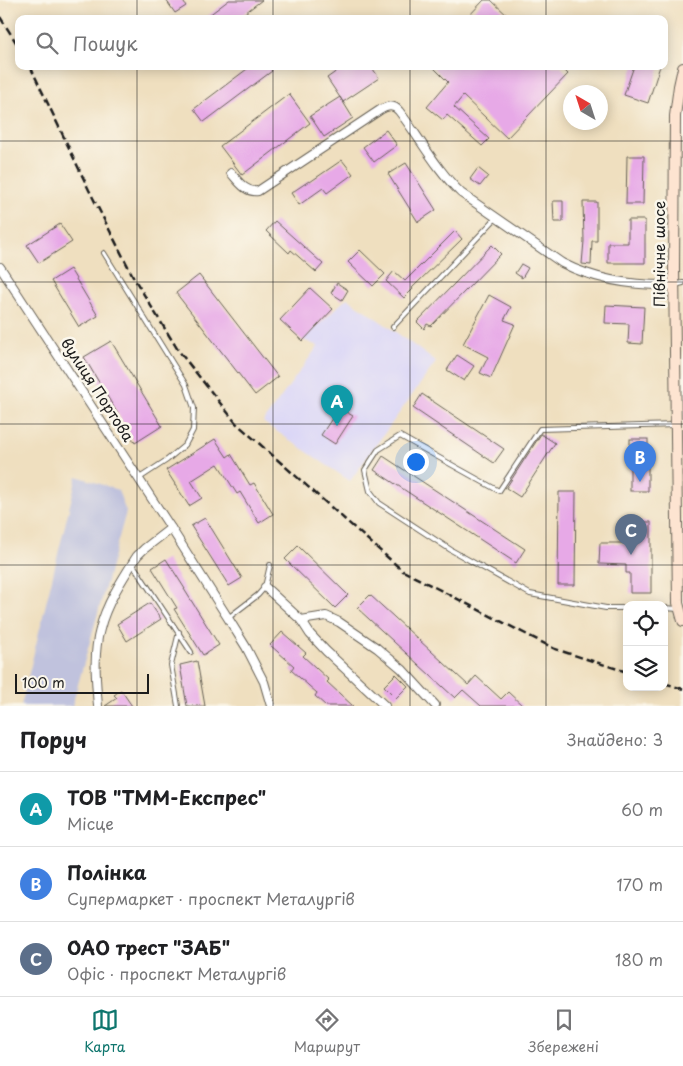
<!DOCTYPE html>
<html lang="uk">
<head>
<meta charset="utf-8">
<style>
	body { margin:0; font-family:"Playpen Sans",sans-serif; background:#f6f6f6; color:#202124 }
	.controls { position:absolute; right:15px; bottom:15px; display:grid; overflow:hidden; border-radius:10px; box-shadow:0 2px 12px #0003 }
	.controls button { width:45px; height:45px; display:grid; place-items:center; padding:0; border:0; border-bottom:1px solid #e0e0e0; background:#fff; color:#202124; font:25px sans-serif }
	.compass { position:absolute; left:563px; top:85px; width:45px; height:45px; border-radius:50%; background:#fff; box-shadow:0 2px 12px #0003; rotate:321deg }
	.scale { position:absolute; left:15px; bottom:12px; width:134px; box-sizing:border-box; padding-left:5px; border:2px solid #1c1c1c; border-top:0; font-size:14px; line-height:18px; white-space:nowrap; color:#1c1c1c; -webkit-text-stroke:4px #fbf7ec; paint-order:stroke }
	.you { position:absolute; left:415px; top:461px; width:18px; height:18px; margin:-12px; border:4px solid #fff; border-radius:50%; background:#1a73e8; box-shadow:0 0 0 8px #1a73e833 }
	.badge { display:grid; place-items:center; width:32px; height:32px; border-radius:50%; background:#0f766e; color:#fff; font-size:16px; font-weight:700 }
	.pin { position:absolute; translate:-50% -41px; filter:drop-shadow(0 1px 2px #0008) }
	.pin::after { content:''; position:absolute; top:26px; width:18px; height:15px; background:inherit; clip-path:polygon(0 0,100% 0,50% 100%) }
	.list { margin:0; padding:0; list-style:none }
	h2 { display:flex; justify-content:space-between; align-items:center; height:65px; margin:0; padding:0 20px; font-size:21px }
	h2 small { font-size:16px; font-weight:400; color:#757577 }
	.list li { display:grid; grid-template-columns:32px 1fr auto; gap:15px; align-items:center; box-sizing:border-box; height:75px; padding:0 20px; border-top:1px solid #e0e0e0 }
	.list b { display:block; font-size:19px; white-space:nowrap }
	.list p { margin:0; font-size:16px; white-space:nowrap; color:#757577 }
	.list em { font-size:16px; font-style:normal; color:#757577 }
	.icon { flex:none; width:28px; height:28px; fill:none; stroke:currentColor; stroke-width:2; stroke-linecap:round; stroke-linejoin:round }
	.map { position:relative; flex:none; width:683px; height:706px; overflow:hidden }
	.search { position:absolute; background:#fff; box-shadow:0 2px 12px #0003; left:15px; right:15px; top:15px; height:55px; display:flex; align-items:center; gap:12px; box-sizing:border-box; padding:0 18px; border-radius:10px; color:#757577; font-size:19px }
	.sheet { height:290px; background:#fff }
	nav { display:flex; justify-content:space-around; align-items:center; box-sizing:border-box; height:70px; border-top:1px solid #e0e0e0; background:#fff; font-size:14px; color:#757577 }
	nav a { display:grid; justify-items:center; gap:2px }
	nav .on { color:#0f766e }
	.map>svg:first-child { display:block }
	.built { fill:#dad6f7 }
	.industrial { fill:#c0c2dd }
	.building { fill:#e7a9e7 }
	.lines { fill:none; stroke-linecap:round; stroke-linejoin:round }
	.lane-casing { stroke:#666055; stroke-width:6 }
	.street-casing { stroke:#666055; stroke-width:10 }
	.secondary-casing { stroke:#666055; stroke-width:12 }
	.lane { stroke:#fff; stroke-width:4 }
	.street { stroke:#fff; stroke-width:8 }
	.secondary { stroke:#fde4d1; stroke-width:10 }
	.rail { stroke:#1c1c1c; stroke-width:2.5; stroke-dasharray:8 4; stroke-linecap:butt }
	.grid { fill:none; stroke:#1c1c1c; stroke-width:1; stroke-opacity:0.55 }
	.labels { text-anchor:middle; stroke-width:5; stroke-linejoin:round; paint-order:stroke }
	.street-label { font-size:15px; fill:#1c1c1c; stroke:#fbf7ec }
</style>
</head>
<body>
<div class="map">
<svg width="683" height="706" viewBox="0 0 683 706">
	<rect width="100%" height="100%" fill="#fbf7ec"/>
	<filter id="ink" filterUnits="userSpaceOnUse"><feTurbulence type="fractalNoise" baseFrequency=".02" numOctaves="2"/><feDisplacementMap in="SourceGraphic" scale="10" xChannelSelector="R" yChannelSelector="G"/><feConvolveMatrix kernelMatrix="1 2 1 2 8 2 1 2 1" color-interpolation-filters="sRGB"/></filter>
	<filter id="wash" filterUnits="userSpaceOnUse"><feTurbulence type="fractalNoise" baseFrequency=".0096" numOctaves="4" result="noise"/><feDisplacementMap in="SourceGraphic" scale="20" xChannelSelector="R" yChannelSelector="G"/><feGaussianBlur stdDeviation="1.12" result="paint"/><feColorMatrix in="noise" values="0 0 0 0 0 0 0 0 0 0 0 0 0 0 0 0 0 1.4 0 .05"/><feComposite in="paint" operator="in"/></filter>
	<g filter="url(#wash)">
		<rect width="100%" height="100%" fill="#efdfbf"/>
		<!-- built -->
		<path class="built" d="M347,298L393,330L436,362L350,481L263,422L318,346L303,340Z"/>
		<!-- industrial -->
		<path class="industrial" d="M77,476L118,490L126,512L72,706H21Z"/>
		<g id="blocks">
			<!-- building -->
			<g class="building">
				<path d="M166,0H182L186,6L175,13Z"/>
				<path d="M229,0H262L237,19H204Z"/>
				<path d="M484,0H491L511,19H466Z"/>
				<path d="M251,66H268L272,71L204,122L194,109Z"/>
				<path d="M344,66H371L379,78L343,102L327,78Z"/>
				<path d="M432,66H560L568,74L507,138L463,96L454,107L489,139L482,146L447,115L443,120L427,107L448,82Z"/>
				<path d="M634,66H660L648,103L624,95Z"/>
				<path d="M289,94L310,123L242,175L220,146Z"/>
				<path d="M340,97L353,118L324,137L310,116Z"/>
				<path d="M386,130L397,145L374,162L363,147Z"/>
				<path d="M627,156H644L643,204H626Z"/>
				<path d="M342,160L353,174L327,193L323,188L299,205L291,193L309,181L310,182Z"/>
				<path d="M406,163L436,210L418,222L388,174Z"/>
				<path d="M478,168L488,176L480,186L470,179Z"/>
				<path d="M553,201H563V222H554Z"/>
				<path d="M583,202H597V241H592L591,265L582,264L584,241Z"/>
				<path d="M628,220H645V263H608V243H628Z"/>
				<path d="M275,221L323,264L316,272L291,250L289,253L266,231Z"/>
				<path d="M60,224L72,242L39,263L27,245Z"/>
				<path d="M455,231L462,239L412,288L413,289L404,298L386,281L394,271L405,281Z"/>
				<path d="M492,245L501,254L431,326L427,324L424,329L417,322Z"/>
				<path d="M360,250L385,274L373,286L348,262Z"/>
				<path d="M521,264L528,268L522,278L515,273Z"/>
				<path d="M70,269L98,316L79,327L51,281Z"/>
				<path d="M199,275L278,377L255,395L176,293Z"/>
				<path d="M337,283L348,290L342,300L331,293Z"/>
				<path d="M310,288L333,309L303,341L280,320Z"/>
				<path d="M489,295L511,307L504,320L515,324L491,378L480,373L488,357L463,344Z"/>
				<path d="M606,305L644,307L642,344L628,343L629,324L605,323Z"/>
				<path d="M111,341L162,426L135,443L84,357Z"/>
				<path d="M457,355L474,366L464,381L447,370Z"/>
				<path d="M422,394L504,449L494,463L413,408Z"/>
				<path d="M339,408L353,416L335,444L321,435Z"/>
				<path d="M541,434L555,443L520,497L506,488Z"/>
				<path d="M215,439L227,457L231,454L250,485L254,483L273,514L259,523L240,492L237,494L218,464L191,481L202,498L189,506L166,470Z"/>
				<rect x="630" y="439" width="18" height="52"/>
				<path d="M383,456L525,549L516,563L374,470Z"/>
				<path d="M559,492H576L575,585H558Z"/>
				<path d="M205,518L242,578L229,586L191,526Z"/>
				<path d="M630,522H651V593H630V573H626V565L599,564L600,543H630Z"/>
				<path d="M298,546L348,595L335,608L285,559Z"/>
				<path d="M166,559L185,589H184L219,645L203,655L174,609L177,608L152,568Z"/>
				<path d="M370,595L468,685L476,676L501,699L508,692L523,706H481L463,690L455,698L357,608Z"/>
				<path d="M150,603L161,619L127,641L117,624Z"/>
				<path d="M282,632L306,653L303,656L329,680L327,682L353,706H326L315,696L317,693L291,670L294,666L270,645Z"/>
				<path d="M197,661L205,706H187L180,665Z"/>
				<path d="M396,674L408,686L396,698L384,686Z"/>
				<path d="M121,690L132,706H105L117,698L114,695Z"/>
			</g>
		</g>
	</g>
	<g filter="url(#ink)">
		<use href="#blocks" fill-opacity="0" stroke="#666055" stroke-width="1"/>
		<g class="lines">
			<!-- lane casing -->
			<g class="lane-casing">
				<g id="lane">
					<path d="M104,253L186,385L194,408L193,430L185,445L167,460L138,479"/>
					<path d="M675,285L683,283"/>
					<path d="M393,327L496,218"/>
					<path d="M132,563L191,652"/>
					<path d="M627,608H606L530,594L451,550L379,503L370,491L365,470L378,450L400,436L499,491L540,429L676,425"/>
					<path d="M664,608L679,609"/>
					<path d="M228,618L258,595L265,587L270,565"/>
					<path d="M178,706L171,665L179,632"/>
				</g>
			</g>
			<!-- street casing -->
			<g class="street-casing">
				<g id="street">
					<path d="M231,173C239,182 246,193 258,191L380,110C387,106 393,104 399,111C420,138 436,169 461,193L562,263C597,281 636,286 675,285"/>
					<path d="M0,267L171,528L228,618L246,647L264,682L271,706"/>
					<path d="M265,587L301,620L310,634L326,651L385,706"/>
					<path d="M301,620L326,616L339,622L377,648L402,669L435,705"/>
					<path d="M98,706C96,681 93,654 100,629C106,604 123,578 137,556L144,549L171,528"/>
				</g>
			</g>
			<!-- secondary casing -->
			<g class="secondary-casing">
				<path id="secondary" d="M683,68L679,86L675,116L674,268L678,603L683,621"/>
			</g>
			<!-- lane -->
			<use href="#lane" class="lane"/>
			<!-- street -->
			<use href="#street" class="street"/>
			<!-- secondary -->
			<use href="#secondary" class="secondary"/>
			<!-- rail -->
			<g class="rail">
				<path d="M0,17L19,47"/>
				<path d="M30,66L89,190L135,280L178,350L236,423L403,571L555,649L627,672"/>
				<path d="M664,683L683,689"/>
			</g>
		</g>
	</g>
	<!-- grid -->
	<path class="grid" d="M137,0V19M273,0V19M410,0V19M546,0V19M137,66V706M273,66V706M410,66V706M546,66V706M0,141H683M0,282H683M0,424H683M0,565H683"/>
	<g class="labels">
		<!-- street labels -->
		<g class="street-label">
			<text transform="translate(660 254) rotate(-90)" y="5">Північне шосе</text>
			<text transform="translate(97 390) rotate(57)" y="5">вулиця Портова</text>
		</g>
	</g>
</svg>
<div class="controls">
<button><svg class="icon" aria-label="locate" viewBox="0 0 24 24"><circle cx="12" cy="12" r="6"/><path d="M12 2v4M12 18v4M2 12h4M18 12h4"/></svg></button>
<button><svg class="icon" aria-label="layers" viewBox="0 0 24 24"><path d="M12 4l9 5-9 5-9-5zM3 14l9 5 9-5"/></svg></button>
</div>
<svg class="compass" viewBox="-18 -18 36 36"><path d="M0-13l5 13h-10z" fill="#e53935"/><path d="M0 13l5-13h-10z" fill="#757577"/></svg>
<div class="scale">100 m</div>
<div class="you"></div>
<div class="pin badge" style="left:337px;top:426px;background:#0f9aa8">A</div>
<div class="pin badge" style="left:640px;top:482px;background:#3f7fe0">B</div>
<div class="pin badge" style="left:631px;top:555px;background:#5c6f8a">C</div>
<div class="search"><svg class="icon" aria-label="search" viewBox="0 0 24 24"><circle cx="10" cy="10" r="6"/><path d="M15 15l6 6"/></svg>Пошук</div>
</div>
<section class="sheet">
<h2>Поруч<small>Знайдено: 3</small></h2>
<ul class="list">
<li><span class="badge" style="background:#0f9aa8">A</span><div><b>ТОВ &quot;ТММ-Експрес&quot;</b><p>Місце</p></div><em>60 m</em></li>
<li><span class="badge" style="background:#3f7fe0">B</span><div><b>Полінка</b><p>Супермаркет · проспект Металургів</p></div><em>170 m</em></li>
<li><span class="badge" style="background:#5c6f8a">C</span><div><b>ОАО трест &quot;ЗАБ&quot;</b><p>Офіс · проспект Металургів</p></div><em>180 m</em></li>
</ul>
</section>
<nav>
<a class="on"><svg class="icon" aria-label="map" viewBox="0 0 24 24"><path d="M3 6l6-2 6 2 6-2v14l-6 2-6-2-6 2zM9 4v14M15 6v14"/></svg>Карта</a>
<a><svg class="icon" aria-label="directions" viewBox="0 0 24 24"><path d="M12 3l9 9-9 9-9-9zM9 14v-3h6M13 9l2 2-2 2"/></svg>Маршрут</a>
<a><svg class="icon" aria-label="saved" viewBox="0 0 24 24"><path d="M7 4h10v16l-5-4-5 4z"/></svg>Збережені</a>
</nav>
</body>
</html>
